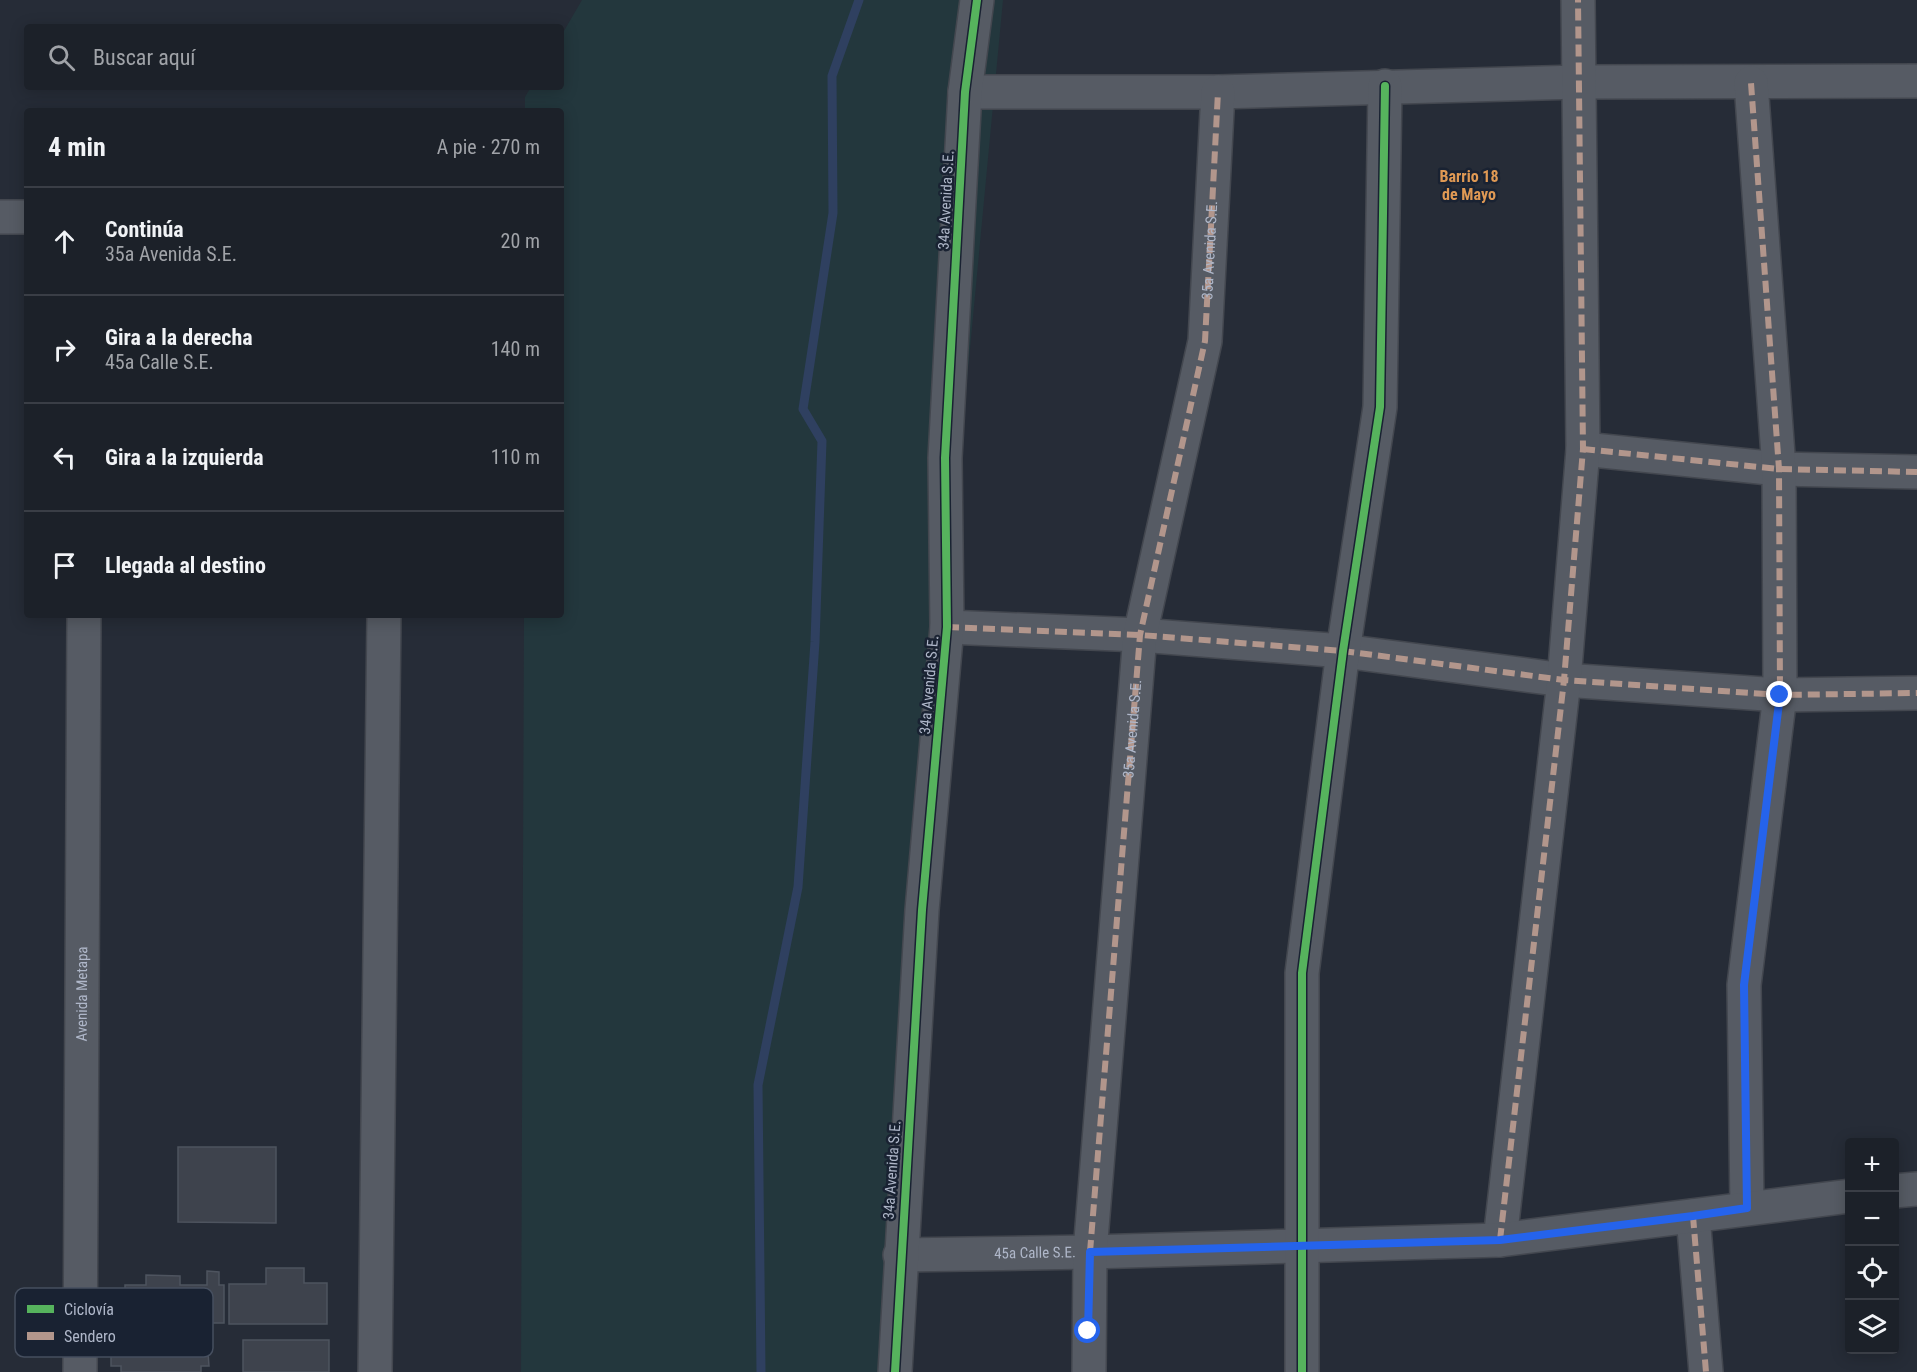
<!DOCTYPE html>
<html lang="es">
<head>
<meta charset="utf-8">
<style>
	body { margin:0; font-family:"Roboto Condensed",sans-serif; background:#292e35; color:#f1f3f6 }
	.controls { position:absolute; right:18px; bottom:18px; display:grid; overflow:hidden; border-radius:6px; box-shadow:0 3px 15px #0003 }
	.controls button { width:54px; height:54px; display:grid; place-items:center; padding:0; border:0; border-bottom:2px solid #3a3e46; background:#1c2129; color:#f1f3f6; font:30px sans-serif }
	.stop { position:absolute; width:18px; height:18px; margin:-14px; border:4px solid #2563eb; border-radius:50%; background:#fff }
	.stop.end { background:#2563eb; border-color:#fff; box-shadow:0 2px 6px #0008 }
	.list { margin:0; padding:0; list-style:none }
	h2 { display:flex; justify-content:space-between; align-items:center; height:78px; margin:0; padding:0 24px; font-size:26px }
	h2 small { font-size:20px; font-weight:400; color:#a0a3a8 }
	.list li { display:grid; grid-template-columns:39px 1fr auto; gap:18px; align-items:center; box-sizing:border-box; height:108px; padding:0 24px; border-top:2px solid #3a3e46 }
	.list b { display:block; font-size:22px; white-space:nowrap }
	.list p { margin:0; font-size:20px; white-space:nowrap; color:#a0a3a8 }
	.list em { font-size:20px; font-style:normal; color:#a0a3a8 }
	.icon { flex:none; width:33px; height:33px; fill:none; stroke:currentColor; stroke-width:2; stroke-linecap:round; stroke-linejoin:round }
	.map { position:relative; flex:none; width:1917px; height:1372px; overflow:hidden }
	.search { position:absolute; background:#1c2129; box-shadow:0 3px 15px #0003; left:24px; top:24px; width:540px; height:66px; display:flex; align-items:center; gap:15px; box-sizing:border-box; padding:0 21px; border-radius:6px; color:#a0a3a8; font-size:22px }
	.panel { position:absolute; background:#1c2129; box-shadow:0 3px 15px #0003; left:24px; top:108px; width:540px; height:510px; border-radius:6px }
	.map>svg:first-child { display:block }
	.green { fill:#23373d }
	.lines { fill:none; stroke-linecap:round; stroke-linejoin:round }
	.stream { stroke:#2f4060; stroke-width:9 }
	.building { fill:#3e434d; stroke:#4e545f; stroke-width:1.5 }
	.minor-casing { stroke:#43474f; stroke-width:36 }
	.minor { stroke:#565b64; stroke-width:33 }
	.quiet { stroke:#b2968c; stroke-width:6; stroke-dasharray:12 6; stroke-linecap:butt }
	.cycleway-casing { stroke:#192232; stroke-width:11 }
	.cycleway { stroke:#56b35d; stroke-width:8 }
	.route { stroke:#2563eb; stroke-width:8 }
	.labels { text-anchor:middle; stroke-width:5; stroke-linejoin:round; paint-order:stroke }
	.street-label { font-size:15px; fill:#afb7c9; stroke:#192232 }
	.neighbourhood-label { font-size:16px; font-weight:bold; fill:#df9954; stroke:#192232 }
	.key { fill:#192232; stroke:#464f5f; stroke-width:1.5 }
	.key-label { font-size:16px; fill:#afb7c9 }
</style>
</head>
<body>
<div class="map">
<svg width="1917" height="1372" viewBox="0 0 1917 1372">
	<rect width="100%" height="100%" fill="#262c37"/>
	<!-- green -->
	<path class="green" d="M582,0H1003L959,465L895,1372H521L524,615H561V111H525V97L531,87H561V36Z"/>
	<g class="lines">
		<!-- stream -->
		<path class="stream" d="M761,1372L758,1085L798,887L815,642L822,441L803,409L833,213L832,76L859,0"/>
	</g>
	<!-- building -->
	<g class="building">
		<path d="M178,1147H276V1223L178,1222Z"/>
		<path d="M266,1268H304V1283H327V1324H229V1284H266Z"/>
		<path d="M207,1271L219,1272V1285H224V1323H125V1285H146V1275L180,1276V1285H207Z"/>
		<path d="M148,1325H204V1339H207L209,1366H201V1372H121V1366H111V1353H137V1340H148Z"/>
		<rect x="243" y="1340" width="86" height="32"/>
	</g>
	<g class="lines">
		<!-- minor casing -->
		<g class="minor-casing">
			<g id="minor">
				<path d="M965,92H1218L1579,82L1917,81"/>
				<path d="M0,217H27"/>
				<path d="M1583,449L1779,469L1917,472"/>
				<path d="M947,627L1140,635L1343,651L1564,680L1780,695L1917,693"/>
				<path d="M1894,1191L1917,1189"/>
				<path d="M1747,1208L1744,985L1780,695L1779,469L1751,83"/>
				<path d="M1693,1216L1706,1372"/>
				<path d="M1500,1240L1564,680L1583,449L1578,0"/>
				<path id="s1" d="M900,1255L1090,1252L1500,1240L1850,1196"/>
				<path id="s2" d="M80,1372L84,615"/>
				<path d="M375,1372L384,615"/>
				<path d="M895,1372L922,910L947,627L945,458L965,92L977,0"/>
				<path d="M1089,1372L1090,1252L1140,635L1205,341L1218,92"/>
				<path d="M1302,1372V973L1343,651L1380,407L1385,86"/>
			</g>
		</g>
		<!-- minor -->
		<use href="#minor" class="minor"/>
		<!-- quiet -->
		<g class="quiet">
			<path d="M1583,449L1779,469L1917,472"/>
			<path d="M947,627L1140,635L1343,651L1564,680L1780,695L1917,693"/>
			<path d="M1747,1208L1744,985L1780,695L1779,469L1751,83"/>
			<path d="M1693,1216L1706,1372"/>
			<path d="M1500,1240L1564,680L1583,449L1578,0"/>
			<path id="s3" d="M1090,1252L1140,635L1205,341L1218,92"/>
		</g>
		<!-- cycleway casing -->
		<g class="cycleway-casing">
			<g id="cycleway">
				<path d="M895,1372L922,910L947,627L945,458L965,92L977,0"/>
				<path d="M1302,1372V973L1343,651L1380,407L1385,86"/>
			</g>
		</g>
		<!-- cycleway -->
		<use href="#cycleway" class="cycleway"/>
	</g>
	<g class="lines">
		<!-- route -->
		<path class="route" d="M1088,1331L1090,1252L1500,1240L1693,1216L1747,1208L1744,985L1780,695"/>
	</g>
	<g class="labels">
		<!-- street labels -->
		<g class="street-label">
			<text transform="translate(946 200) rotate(-87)" y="5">34a Avenida S.E.</text>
			<text dy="5" stroke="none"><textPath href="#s3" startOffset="1011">35a Avenida S.E.</textPath></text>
			<text transform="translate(929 685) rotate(-85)" y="5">34a Avenida S.E.</text>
			<text dy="5" stroke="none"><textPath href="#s3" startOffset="525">35a Avenida S.E.</textPath></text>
			<text dy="5" stroke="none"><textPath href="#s2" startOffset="378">Avenida Metapa</textPath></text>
			<text transform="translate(892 1170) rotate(-86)" y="5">34a Avenida S.E.</text>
			<text dy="5" stroke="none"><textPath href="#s1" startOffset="135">45a Calle S.E.</textPath></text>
		</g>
		<!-- neighbourhood labels -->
		<g class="neighbourhood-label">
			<text x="1469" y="182">Barrio 18<tspan x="1469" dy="18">de Mayo</tspan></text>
		</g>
	</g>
	<!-- legend -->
	<rect x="15" y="1288" width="198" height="69" rx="9" class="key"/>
	<rect x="27" y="1305" width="27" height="8" fill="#56b35d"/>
	<rect x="27" y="1332" width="27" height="8" fill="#b2968c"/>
	<g class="key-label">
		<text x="64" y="1315">Ciclovía</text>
		<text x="64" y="1342">Sendero</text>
	</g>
</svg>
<div class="controls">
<button>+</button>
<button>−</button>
<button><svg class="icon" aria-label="locate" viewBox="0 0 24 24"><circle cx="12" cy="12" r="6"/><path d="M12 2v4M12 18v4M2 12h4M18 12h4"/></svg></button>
<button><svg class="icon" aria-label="layers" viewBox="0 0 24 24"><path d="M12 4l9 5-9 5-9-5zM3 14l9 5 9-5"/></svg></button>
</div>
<div class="stop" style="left:1088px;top:1331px"></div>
<div class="stop end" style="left:1780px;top:695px"></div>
<div class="search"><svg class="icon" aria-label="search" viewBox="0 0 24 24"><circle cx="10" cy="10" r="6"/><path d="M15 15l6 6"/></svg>Buscar aquí</div>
<section class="panel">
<h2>4 min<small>A pie · 270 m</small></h2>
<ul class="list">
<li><svg class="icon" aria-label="ahead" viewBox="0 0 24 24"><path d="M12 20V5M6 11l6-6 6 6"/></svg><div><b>Continúa</b><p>35a Avenida S.E.</p></div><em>20 m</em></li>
<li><svg class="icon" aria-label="right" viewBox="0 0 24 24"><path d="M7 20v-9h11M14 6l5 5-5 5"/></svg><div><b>Gira a la derecha</b><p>45a Calle S.E.</p></div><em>140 m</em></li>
<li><svg class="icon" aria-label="left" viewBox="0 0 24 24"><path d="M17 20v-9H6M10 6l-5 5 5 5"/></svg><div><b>Gira a la izquierda</b></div><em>110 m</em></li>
<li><svg class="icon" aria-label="arrive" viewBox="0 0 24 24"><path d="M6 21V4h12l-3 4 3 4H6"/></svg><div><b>Llegada al destino</b></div></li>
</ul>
</section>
</div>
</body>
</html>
